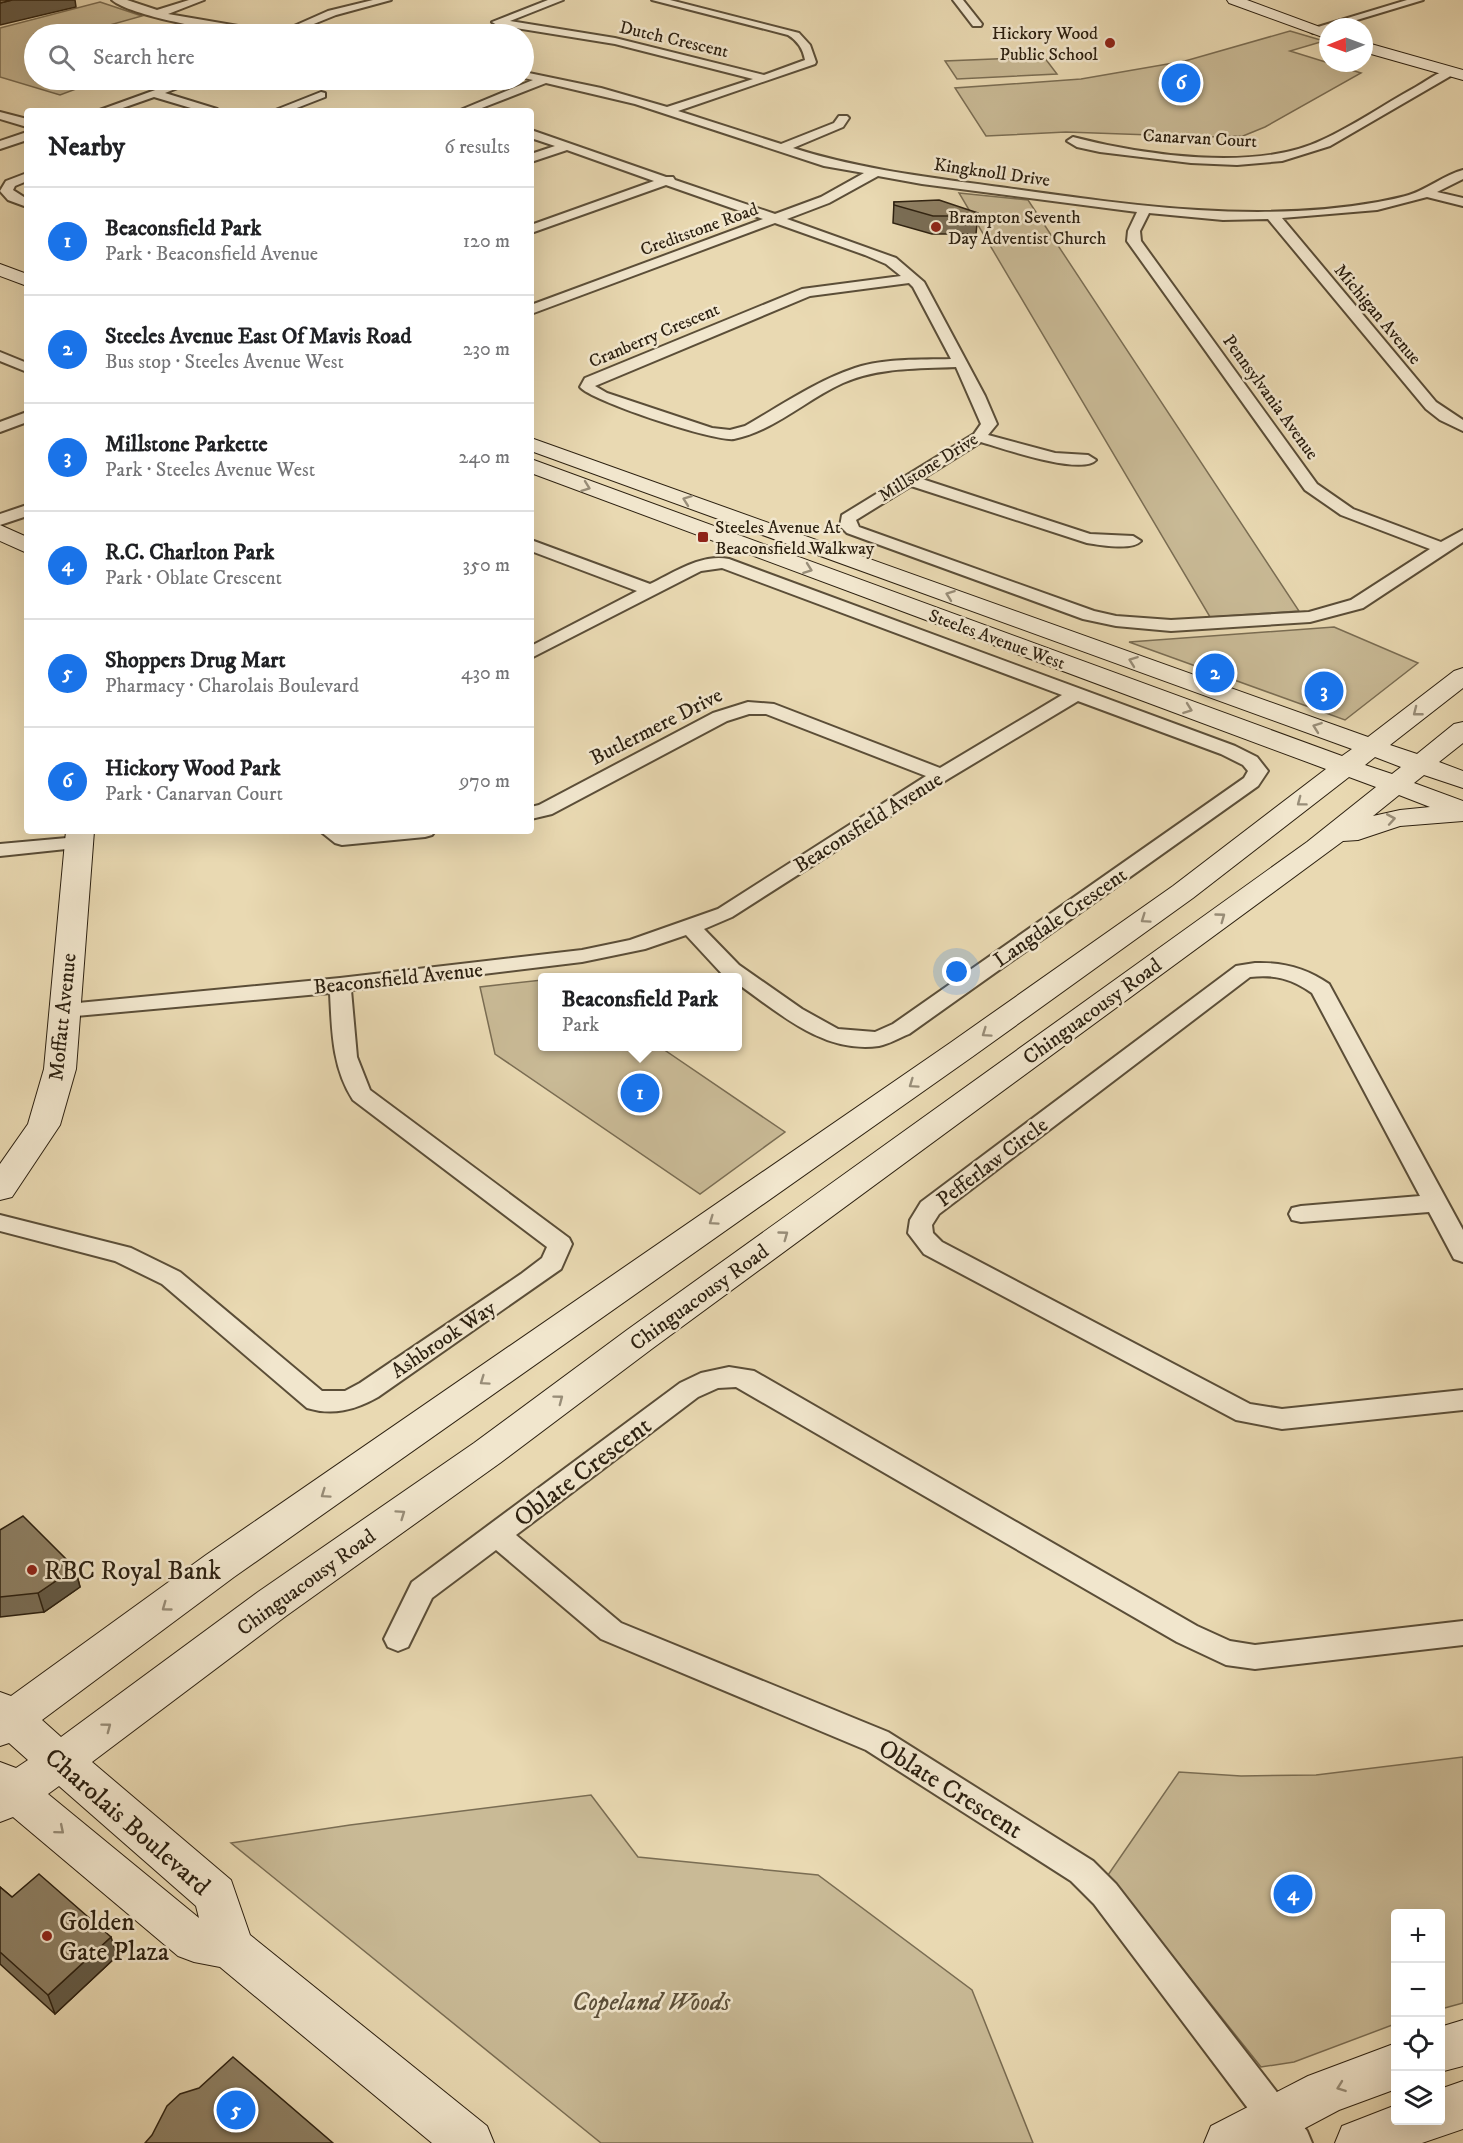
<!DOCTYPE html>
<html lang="en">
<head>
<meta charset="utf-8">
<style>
	body { margin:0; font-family:"IM FELL DW Pica",serif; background:#f6f6f6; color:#202124 }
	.controls { position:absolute; right:18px; bottom:18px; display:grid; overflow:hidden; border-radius:6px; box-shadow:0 6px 24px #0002 }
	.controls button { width:54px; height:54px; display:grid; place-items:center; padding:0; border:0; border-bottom:2px solid #e0e0e0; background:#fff; color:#202124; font:30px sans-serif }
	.compass { position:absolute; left:1319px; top:18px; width:54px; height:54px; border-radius:50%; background:#fff; box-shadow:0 6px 24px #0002; rotate:269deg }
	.you { position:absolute; left:957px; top:972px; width:21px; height:21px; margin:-15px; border:4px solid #fff; border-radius:50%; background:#1a73e8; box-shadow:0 0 0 9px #1a73e833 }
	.badge { display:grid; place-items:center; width:39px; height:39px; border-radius:50%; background:#1a73e8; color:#fff; font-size:20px; font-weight:700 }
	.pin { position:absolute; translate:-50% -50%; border:3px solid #fff; box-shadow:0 2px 6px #0006 }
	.popup { position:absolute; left:538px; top:973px; width:204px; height:78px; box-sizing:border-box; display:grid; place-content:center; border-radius:6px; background:#fff; filter:drop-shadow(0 2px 4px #0005); font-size:20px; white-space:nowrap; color:#757577 }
	.popup b { font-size:22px; color:#202124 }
	.popup::after { content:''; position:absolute; left:50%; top:100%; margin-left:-12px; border:12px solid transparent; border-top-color:#fff }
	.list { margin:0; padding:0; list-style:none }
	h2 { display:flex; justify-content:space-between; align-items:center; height:78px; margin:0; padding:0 24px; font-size:26px }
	h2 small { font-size:20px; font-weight:400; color:#757577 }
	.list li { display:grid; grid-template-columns:39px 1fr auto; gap:18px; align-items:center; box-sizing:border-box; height:108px; padding:0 24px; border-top:2px solid #e0e0e0 }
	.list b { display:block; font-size:22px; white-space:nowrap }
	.list p { margin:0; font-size:20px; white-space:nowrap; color:#757577 }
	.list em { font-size:20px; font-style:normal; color:#757577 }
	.icon { flex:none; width:33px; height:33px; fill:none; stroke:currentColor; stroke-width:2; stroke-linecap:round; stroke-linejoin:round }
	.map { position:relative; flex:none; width:1463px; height:2143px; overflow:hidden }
	.search { position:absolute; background:#fff; box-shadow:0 6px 24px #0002; left:24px; top:24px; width:510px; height:66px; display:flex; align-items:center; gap:15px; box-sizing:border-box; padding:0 21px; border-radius:33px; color:#757577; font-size:22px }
	.panel { position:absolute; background:#fff; box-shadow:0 6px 24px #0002; left:24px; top:108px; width:510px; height:726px; border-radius:6px }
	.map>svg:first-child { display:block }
	.green { fill:#c9ba96; stroke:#7a6d53; stroke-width:1.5 }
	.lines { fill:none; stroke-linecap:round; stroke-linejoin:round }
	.street-casing { stroke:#5b4e38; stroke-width:4 }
	.secondary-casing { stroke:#2c2010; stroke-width:2 }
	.street { fill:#f1e6cd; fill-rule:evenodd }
	.secondary { fill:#f1e6cd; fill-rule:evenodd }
	.wall { fill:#7a6e56; stroke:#2c2010; stroke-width:1.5 }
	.shaded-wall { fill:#635a46; stroke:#2c2010; stroke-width:1.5 }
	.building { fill:#8e8064; stroke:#2c2010; stroke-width:1.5 }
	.oneway { stroke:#988d78 }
	.poi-dot { fill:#8f2418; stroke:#f1e6cd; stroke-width:2 }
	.labels { text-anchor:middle; stroke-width:5; stroke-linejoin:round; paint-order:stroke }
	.far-poi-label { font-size:18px; fill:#2c2010; stroke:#f1e6cd; text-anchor:start }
	.far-street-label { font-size:18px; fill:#2c2010; stroke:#f1e6cd }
	.street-label { font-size:21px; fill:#2c2010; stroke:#f1e6cd }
	.near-street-label { font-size:26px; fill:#2c2010; stroke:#f1e6cd }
	.near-poi-label { font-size:26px; fill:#2c2010; stroke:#f1e6cd; text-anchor:start }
	.near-park-label { font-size:26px; font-style:italic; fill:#5b4e38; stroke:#f1e6cd }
</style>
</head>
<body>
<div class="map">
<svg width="1463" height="2143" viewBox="0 0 1463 2143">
	<rect width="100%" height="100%" fill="#e9d9b2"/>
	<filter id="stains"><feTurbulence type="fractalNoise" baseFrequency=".00333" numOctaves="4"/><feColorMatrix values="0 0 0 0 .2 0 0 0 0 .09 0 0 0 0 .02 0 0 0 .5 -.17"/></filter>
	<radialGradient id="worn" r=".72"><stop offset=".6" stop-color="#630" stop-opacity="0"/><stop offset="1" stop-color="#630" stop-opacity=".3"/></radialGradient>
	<!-- green -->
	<g class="green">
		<path d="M100,2L142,16L92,30L106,34H34V80H100L60,95L0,77V28Z"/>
		<path d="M1290,31L1324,41L1290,51L1361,73L1265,127L1243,136L1208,137L1066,132L986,136L955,88L1081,79L1185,61Z"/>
		<path d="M1044,57L1057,74L957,79L945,61Z"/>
		<path d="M959,193L1028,200L1299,611L1210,617Z"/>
		<path d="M1334,627L1418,663L1345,720L1129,642Z"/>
		<path d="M542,980V1046L660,1047L785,1132L700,1194L495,1054L480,987Z"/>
		<path d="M1463,1757V2003L1441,2009L1440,1914H1396L1395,2024L1294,2062L1261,2067L1108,1875L1179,1772L1241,1776L1316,1775Z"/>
		<path d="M591,1795L638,1857L818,1875L972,1990L1033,2143H601L231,1843L350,1825Z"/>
	</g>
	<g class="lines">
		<!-- street casing -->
		<g class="street-casing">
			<g id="street">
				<path d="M112,0H127L157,10L189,0H204L168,14L268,31L273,34C244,37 133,18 112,0Z"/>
				<path d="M373,0H391L336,15L289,34H276L328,11Z"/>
				<path d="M548,0H563L510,21L615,38L764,75L805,60C803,49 798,41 788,35L652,0H670L799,33L810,45L816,62L815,64L678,111L781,144L834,123L839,116H847L849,118L843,127L793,148C862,170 935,178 1007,188C1129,205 1255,224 1378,202C1388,200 1400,198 1409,195C1428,189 1444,175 1463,170V179L1437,192L1463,198V206L1427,197L1377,210L1282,218L1436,402L1463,420V431L1440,420L1426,409L1268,219L1223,220L1149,213L1140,231L1141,241L1317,484L1353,509L1441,542L1463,530V542L1363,608L1310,622L1171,631L1116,626L1083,619L847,533L840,526L842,515L974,434L981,424L956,367C918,369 879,367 843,383C807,399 774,431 734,439C715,442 591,401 580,387L585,378L802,289L901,276L886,264L865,255L775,223L531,314V305L763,219L666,185L531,233V225L654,181L567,150L531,162V154L555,146L531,138V130L666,177H673L675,180L775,214L821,197L864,173L824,166L635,104L546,83L474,111H458L533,80L524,78V72L601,88L667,107L753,79L615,44L497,25L492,22ZM878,176L922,184L1137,212L1128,231L1127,241L1305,490L1341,515L1430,549L1351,600L1309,612L1171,620L1116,616L1094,611L859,527L856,520L911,486L1087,543C1100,545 1132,551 1141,541L1133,536L1090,534L922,479L981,442C1001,448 1082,476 1096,460L1088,455L1055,453L988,435L997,424L985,396L924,282L896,258L787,219L829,203ZM909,283L913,287L951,359C920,360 885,358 855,368C816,381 780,406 745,426L730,430L712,428L607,393L595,386L810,296Z"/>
				<path d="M953,0H963L982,24L981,26H973Z"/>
				<path d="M1407,0H1423L1317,32L1313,33L1308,30Z"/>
				<path d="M1450,69L1456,72L1454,74L1330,146L1282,161L1237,165L1191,163L1100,152L1077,147L1067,141L1073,137C1142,155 1256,172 1322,140C1353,126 1383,105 1414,88C1425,82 1437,72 1450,69Z"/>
				<path d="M183,80H198L165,93L217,109L219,111H201L154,97L114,111H97Z"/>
				<path d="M321,92L325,93V97L289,111H273Z"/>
				<path d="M0,112L27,119V127L0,119Z"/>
				<path d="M27,132V140L0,149V141Z"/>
				<path d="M27,173V181L15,186L13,190L27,199V207L8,200L0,191L6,181Z"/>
				<path d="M0,352L27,363V372L0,361Z"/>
				<path d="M27,412V422L0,432V422Z"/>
				<path d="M27,505V516L0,525V514Z"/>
				<path d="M531,540L650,584C673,573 702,553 729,559L1235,746L1257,757L1268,771L1258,786L909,1034C899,1038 889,1044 879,1046C824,1054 779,1013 738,984V978H728L723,975L686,935L645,949L582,962L351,990L357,1057L370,1090L569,1238L572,1244L561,1269L378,1397C355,1410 333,1416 307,1408L162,1284L115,1261L0,1231V1215L131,1248L180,1272L322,1391H345L360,1383L521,1274L542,1258L547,1247L353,1100C332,1067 332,1031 330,993L65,1017L57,1015L54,1010L57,1005L340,978L582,950L630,940L718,909L926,776L766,714H749L727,721L552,814L531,819V807L539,805L713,713L748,702L774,704L940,768L1062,695L722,568L701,571L531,658V646L637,591L531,551ZM1078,701L1221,754L1243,765L1248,771L1244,778L893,1024L875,1032L838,1029L802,1009L739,965L704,929L732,917L948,779Z"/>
				<path d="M320,831H435L432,835L425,837L342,845L335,843Z"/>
				<path d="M78,837L85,839L88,843L85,847L0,856V844Z"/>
				<path d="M1255,963C1283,962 1306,968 1329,984L1463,1230V1262L1454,1259L1429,1212L1301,1222L1292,1220L1289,1214L1292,1208L1301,1206L1420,1196L1312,993C1292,979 1275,974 1250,977L939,1214L932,1225L933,1233L942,1242L1250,1404L1282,1409L1463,1390V1410L1282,1429L1236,1420L924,1254L908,1233L910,1220L921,1202L1236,966Z"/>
				<path d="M729,1367L754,1371L1197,1626L1230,1641L1255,1645L1463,1621V1645L1255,1669L1226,1665L1177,1642L736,1387L718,1388L698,1397L516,1535L621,1623L888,1732L1093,1861L1116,1884L1307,2131L1312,2143H1274L1094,1904L1071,1881L866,1750L601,1639L496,1550L432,1598L408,1647L398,1651L388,1647L384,1639L412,1582L680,1383L701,1373Z"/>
			</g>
		</g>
		<!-- secondary casing -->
		<g class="secondary-casing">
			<g id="secondary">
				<path d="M1227,0H1247L1328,30V39L1229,3Z"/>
				<path d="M1364,42L1463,70V80L1364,52Z"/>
				<path d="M0,264L27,274V286L0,276Z"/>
				<path d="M531,438L1368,737L1454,671L1463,668V688L1390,745L1417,754L1454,724L1463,722V743L1439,762L1463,771V788L1424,775L1414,783L1463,801V821L1400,826L1358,840L1343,841L653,1348L500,1463L286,1616L92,1762L231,1880L250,1935L487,2126L494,2143H432L220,1967L194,1962L178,1956L13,1817L0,1822V1762L16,1768L28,1760L9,1743L0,1746V1692L11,1696L206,1555L950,1043L1173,886L1326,769L531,473V459L1342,756L1352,749L531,451ZM1375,757L1401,767L1392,774L1365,765ZM1349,777L1376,787L1307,842L627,1330L474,1443L258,1592L61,1737L42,1720L234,1577L972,1057L1193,898ZM1399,795L1430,807L1400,810L1373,816ZM59,1786L196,1906L199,1918L48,1794Z"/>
				<path d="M0,525L27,537V553L0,541Z"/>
				<path d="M66,831H94L76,1069L60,1125L12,1197L0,1200V1164L28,1124L44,1069Z"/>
				<path d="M1463,2020V2066L1440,2072V2027Z"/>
				<path d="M1396,2043V2089L1339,2110L1277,2143H1204L1211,2126L1308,2076Z"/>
				<path d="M1463,2081V2129L1422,2143H1335L1342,2126L1396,2105V2120H1440V2089Z"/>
			</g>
		</g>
		<!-- street -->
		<use href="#street" class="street"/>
		<!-- secondary -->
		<use href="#secondary" class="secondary"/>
	</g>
	<!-- wall -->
	<g class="wall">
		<path d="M894,202L978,213L976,234H932L893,223Z"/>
		<path d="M0,1530L75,1568L80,1587L44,1612L0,1617Z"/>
		<path d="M0,1887L12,1897L117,1956L55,2014L0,1964Z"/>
	</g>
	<!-- shaded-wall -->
	<g class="shaded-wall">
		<path d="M12,0H75L76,7L0,25V3Z"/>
		<path d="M75,1568L80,1587L44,1612L38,1593Z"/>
		<path d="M111,1937L117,1956L55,2014L48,1995Z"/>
	</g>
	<!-- building -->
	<g class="building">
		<path d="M0,0H12L0,3Z"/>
		<path d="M939,200L978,213L977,216H933L894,205V202Z"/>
		<path d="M23,1516L75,1568L38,1593L0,1597V1530Z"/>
		<path d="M39,1874L111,1937L48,1995L0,1952V1887L12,1897Z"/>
		<path d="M233,2057L333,2143H145L152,2135L167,2106L180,2094L199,2088Z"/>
	</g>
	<!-- one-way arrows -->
	<defs><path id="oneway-chevron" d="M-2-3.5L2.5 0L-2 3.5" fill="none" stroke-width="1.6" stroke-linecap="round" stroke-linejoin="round" transform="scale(1.5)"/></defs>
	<g class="oneway">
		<use href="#oneway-chevron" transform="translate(586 487) rotate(20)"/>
		<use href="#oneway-chevron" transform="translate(687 500) rotate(-160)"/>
		<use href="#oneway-chevron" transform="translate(808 569) rotate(20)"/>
		<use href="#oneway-chevron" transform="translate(950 595) rotate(-160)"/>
		<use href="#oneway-chevron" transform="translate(1133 661) rotate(-160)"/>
		<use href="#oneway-chevron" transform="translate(1188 709) rotate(20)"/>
		<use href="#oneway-chevron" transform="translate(1417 712) rotate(142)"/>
		<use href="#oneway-chevron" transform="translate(1317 727) rotate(-160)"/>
		<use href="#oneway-chevron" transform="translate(1301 802) rotate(143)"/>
		<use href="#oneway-chevron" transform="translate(1391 819) rotate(-10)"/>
		<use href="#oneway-chevron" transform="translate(1221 917) rotate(-36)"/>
		<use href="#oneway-chevron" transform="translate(1145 919) rotate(145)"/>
		<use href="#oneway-chevron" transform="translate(986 1033) rotate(145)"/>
		<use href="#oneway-chevron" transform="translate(913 1084) rotate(145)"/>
		<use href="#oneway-chevron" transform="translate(713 1221) rotate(145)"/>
		<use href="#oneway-chevron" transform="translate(784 1235) rotate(-36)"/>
		<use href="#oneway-chevron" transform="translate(484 1381) rotate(145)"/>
		<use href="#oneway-chevron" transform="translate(559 1399) rotate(-37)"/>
		<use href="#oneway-chevron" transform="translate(325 1494) rotate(145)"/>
		<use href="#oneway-chevron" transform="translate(401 1514) rotate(-35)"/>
		<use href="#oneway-chevron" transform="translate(166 1607) rotate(144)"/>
		<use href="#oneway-chevron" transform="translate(107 1727) rotate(-37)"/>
		<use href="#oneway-chevron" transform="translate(60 1830) rotate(40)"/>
		<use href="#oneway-chevron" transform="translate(1341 2087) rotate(160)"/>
	</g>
	<!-- markers -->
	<g class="poi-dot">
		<circle cx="1110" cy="43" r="6"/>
		<circle cx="936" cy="227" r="6"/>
		<rect x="697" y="531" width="12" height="12" rx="3"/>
		<circle cx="32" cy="1570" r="6"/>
		<circle cx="47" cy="1936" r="6"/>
	</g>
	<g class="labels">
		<!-- far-poi labels -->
		<g class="far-poi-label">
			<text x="1098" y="39" text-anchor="end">Hickory Wood<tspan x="1098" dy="21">Public School</tspan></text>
			<text x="948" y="223">Brampton Seventh<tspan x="948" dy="21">Day Adventist Church</tspan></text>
			<text x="715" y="533">Steeles Avenue At<tspan x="715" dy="21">Beaconsfield Walkway</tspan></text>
		</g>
		<!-- far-street labels -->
		<g class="far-street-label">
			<text transform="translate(674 39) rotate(13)" y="6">Dutch Crescent</text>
			<text transform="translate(1200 138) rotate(3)" y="6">Canarvan Court</text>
			<text transform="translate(992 172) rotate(8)" y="6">Kingknoll Drive</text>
			<text transform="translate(699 229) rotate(-20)" y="6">Creditstone Road</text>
			<text transform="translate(1378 314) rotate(50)" y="6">Michigan Avenue</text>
			<text transform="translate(654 335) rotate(-23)" y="6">Cranberry Crescent</text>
			<text transform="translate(1271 397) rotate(54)" y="6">Pennsylvania Avenue</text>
			<text transform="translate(928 467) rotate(-32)" y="6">Millstone Drive</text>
			<text transform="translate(997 639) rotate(20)" y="6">Steeles Avenue West</text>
		</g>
		<!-- street labels -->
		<g class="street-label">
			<text transform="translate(656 726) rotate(-27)" y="7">Butlermere Drive</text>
			<text transform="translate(868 822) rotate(-32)" y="7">Beaconsfield Avenue</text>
			<text transform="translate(1060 917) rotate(-35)" y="7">Langdale Crescent</text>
			<text transform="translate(398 978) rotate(-6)" y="7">Beaconsfield Avenue</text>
			<text transform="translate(1092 1011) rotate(-36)" y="7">Chinguacousy Road</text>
			<text transform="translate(62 1017) rotate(-84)" y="7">Moffatt Avenue</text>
			<text transform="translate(992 1162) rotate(-37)" y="7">Pefferlaw Circle</text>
			<text transform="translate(699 1297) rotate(-36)" y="7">Chinguacousy Road</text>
			<text transform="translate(443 1339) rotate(-34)" y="7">Ashbrook Way</text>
			<text transform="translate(306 1582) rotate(-36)" y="7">Chinguacousy Road</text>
		</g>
		<!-- near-street labels -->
		<g class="near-street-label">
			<text transform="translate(582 1471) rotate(-37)" y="9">Oblate Crescent</text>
			<text transform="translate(951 1788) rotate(32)" y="9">Oblate Crescent</text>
			<text transform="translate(128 1821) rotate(41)" y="9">Charolais Boulevard</text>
		</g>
		<!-- near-poi labels -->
		<g class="near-poi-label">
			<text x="44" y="1579">RBC Royal Bank</text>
			<text x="59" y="1930">Golden<tspan x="59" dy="30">Gate Plaza</tspan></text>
		</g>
		<!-- near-park labels -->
		<g class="near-park-label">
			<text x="651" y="2010">Copeland Woods</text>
		</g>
	</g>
	<rect width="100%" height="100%" filter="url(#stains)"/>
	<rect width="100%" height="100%" fill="url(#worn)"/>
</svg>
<div class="controls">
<button>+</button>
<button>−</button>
<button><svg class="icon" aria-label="locate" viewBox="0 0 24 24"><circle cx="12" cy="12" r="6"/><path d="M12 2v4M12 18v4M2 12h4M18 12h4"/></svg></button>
<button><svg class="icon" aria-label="layers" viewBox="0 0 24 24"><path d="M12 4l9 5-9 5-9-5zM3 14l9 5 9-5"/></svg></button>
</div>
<svg class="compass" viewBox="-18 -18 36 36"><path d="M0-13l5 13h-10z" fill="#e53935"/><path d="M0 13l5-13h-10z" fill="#757577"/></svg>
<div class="you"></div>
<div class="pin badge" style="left:640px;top:1093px">1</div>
<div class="popup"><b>Beaconsfield Park</b>Park</div>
<div class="pin badge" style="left:1215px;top:673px">2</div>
<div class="pin badge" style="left:1324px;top:691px">3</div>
<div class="pin badge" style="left:1293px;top:1894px">4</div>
<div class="pin badge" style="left:236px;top:2110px">5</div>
<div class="pin badge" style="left:1181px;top:83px">6</div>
<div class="search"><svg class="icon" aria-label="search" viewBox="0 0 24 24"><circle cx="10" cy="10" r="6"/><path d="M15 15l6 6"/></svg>Search here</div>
<section class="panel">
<h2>Nearby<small>6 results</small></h2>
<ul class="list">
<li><span class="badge">1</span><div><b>Beaconsfield Park</b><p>Park · Beaconsfield Avenue</p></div><em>120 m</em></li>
<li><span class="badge">2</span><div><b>Steeles Avenue East Of Mavis Road</b><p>Bus stop · Steeles Avenue West</p></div><em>230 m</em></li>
<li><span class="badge">3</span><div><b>Millstone Parkette</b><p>Park · Steeles Avenue West</p></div><em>240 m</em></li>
<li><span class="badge">4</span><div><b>R.C. Charlton Park</b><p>Park · Oblate Crescent</p></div><em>350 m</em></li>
<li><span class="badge">5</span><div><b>Shoppers Drug Mart</b><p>Pharmacy · Charolais Boulevard</p></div><em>430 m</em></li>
<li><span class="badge">6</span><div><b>Hickory Wood Park</b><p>Park · Canarvan Court</p></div><em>970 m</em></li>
</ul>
</section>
</div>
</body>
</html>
